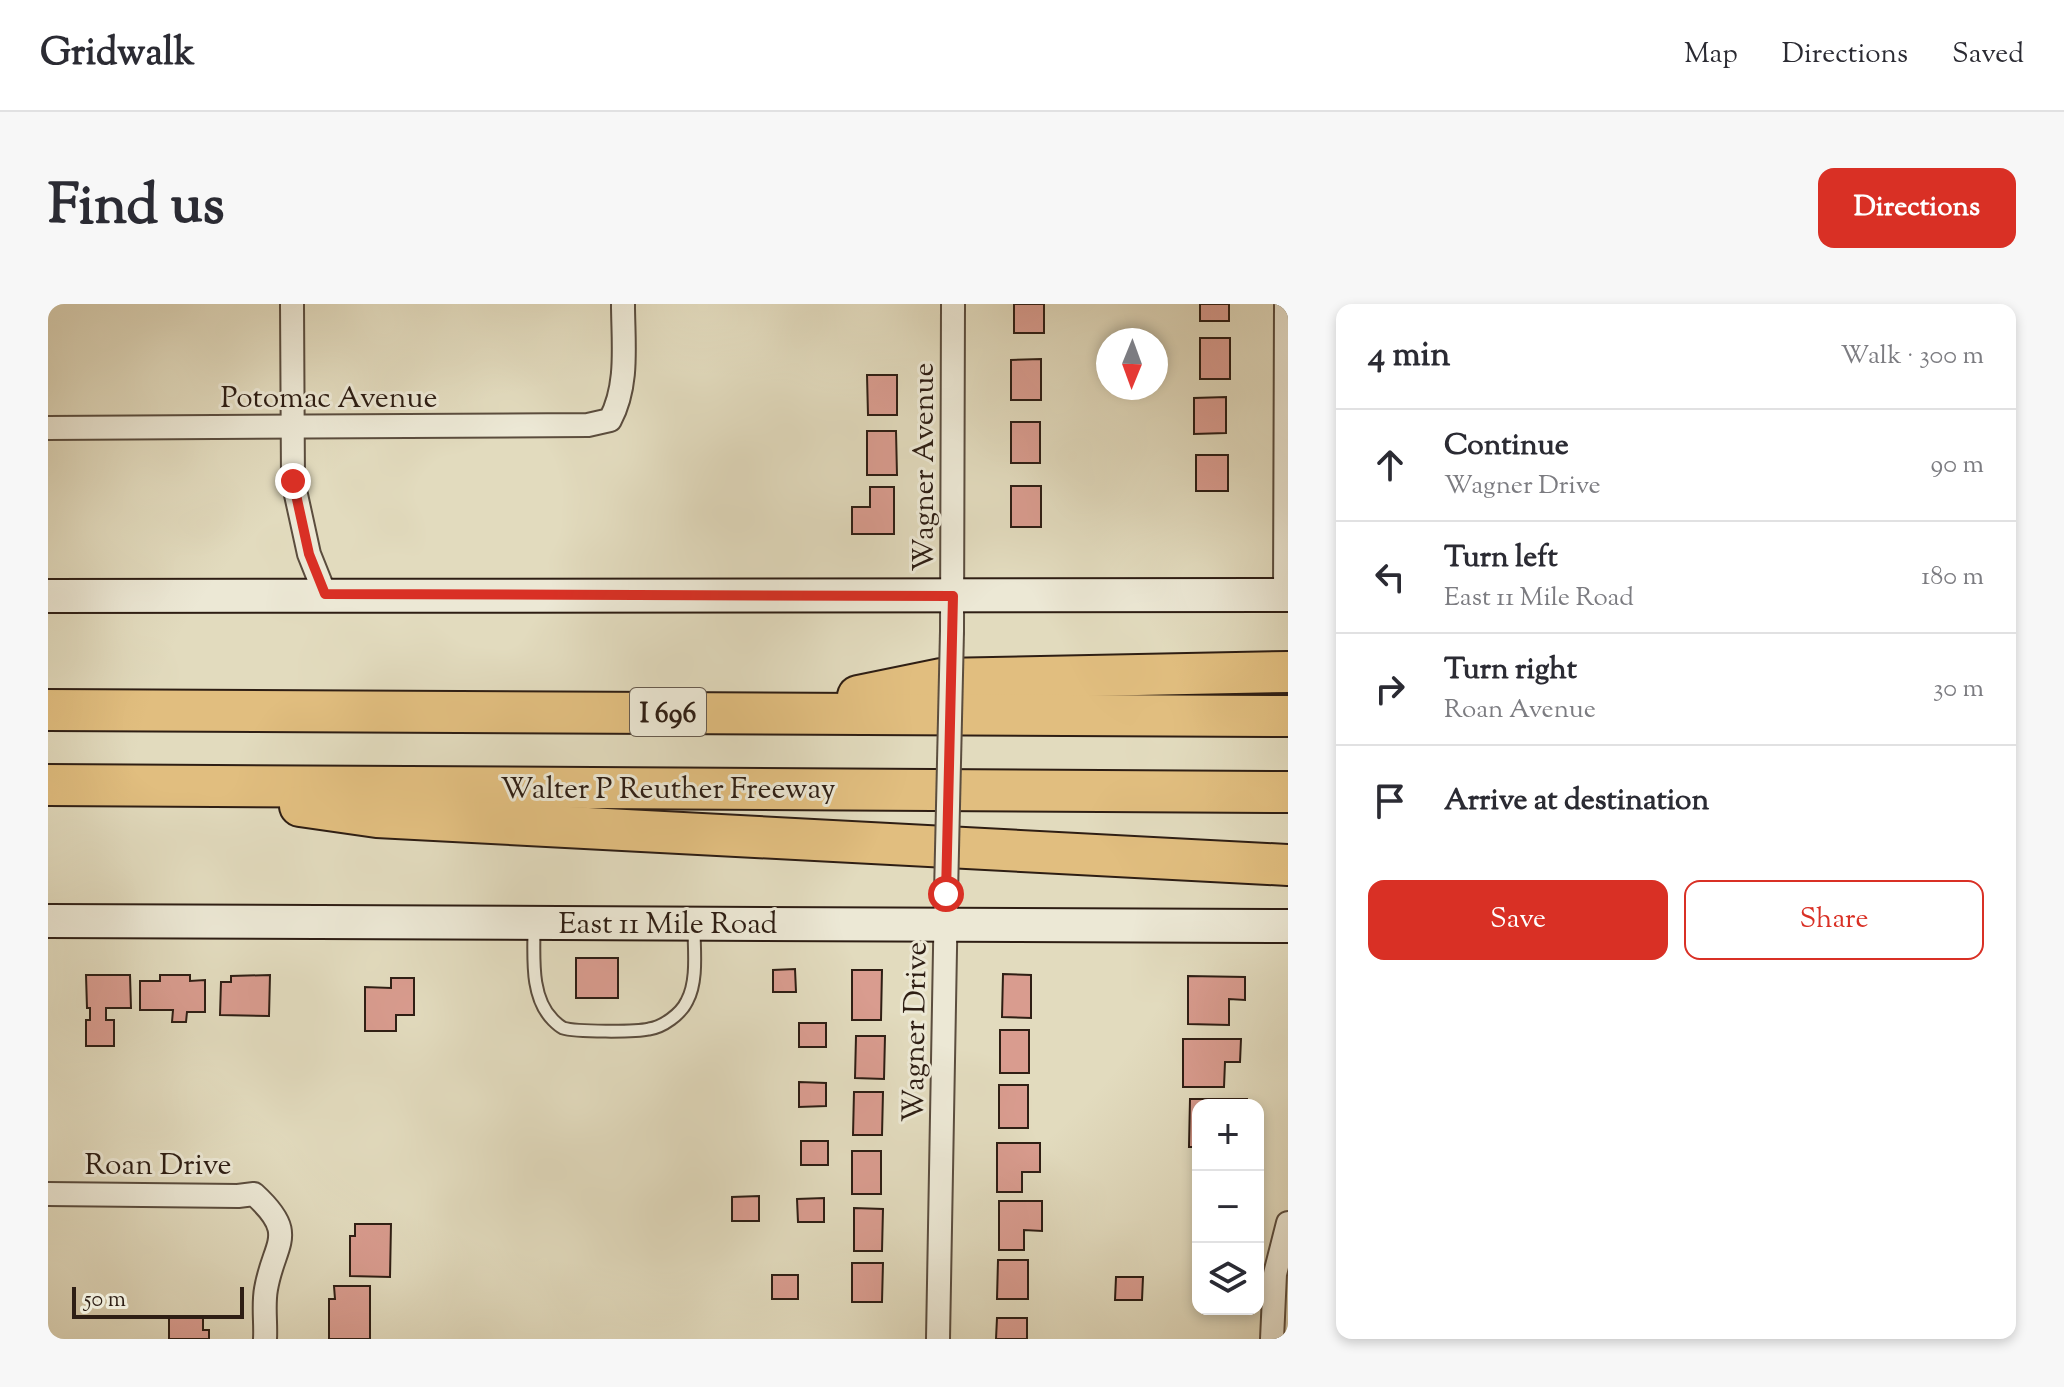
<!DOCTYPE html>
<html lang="en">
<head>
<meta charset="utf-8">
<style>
	body { margin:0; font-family:"Sorts Mill Goudy",serif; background:#f7f7f7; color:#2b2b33 }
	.controls { position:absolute; right:24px; bottom:24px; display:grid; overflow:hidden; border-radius:16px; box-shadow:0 4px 12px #0003 }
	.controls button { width:72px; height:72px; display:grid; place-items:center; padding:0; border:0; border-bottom:2px solid #e1e1e2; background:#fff; color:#2b2b33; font:40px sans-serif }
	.compass { position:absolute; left:1048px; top:24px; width:72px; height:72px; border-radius:50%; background:#fff; box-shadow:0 4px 12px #0003; rotate:181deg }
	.scale { position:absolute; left:24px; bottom:20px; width:172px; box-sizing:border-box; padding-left:8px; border:4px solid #2e1e14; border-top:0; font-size:22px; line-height:28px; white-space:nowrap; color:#2e1e14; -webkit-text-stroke:6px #ece8d5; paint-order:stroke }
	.stop { position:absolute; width:24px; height:24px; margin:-18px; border:6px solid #d93025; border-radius:50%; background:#fff }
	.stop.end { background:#d93025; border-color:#fff; box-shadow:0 2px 8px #0008 }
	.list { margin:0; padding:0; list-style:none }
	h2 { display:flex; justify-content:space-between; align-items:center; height:104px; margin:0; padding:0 32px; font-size:34px }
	h2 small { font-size:26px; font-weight:400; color:#7c7c81 }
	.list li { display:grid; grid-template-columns:52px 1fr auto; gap:24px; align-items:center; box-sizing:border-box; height:112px; padding:0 32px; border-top:2px solid #e1e1e2 }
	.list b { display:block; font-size:30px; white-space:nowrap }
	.list p { margin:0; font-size:26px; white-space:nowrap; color:#7c7c81 }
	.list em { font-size:26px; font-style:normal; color:#7c7c81 }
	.actions { display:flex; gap:16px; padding:24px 32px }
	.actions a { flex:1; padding:18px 0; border:2px solid #d93025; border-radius:16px; text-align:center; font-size:28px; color:#d93025 }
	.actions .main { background:#d93025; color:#fff }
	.icon { flex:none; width:44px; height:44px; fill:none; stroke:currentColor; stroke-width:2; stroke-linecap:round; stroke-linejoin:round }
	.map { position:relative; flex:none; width:1240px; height:1035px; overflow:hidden; border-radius:16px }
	header { display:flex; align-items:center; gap:48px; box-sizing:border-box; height:112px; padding:0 40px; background:#fff; border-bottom:2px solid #e1e1e2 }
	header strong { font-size:38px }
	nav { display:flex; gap:44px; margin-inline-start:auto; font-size:28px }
	.intro { display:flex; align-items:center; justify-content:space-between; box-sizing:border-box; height:192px; padding:0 48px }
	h1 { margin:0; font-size:56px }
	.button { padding:20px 36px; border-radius:16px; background:#d93025; color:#fff; font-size:28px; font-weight:700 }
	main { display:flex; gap:48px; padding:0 48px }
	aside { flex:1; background:#fff; border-radius:16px; box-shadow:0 4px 12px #0003 }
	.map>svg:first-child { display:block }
	.building { fill:#d99c8f; stroke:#2e1e14; stroke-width:2 }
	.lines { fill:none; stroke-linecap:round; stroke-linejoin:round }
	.service-casing { stroke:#5b4d3e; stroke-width:15 }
	.minor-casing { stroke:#5b4d3e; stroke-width:26 }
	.secondary-casing { stroke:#2e1e14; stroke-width:36 }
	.motorway-casing { stroke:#2e1e14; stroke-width:44 }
	.service { stroke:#ece8d5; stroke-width:11 }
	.minor { stroke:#ece8d5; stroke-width:22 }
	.secondary { stroke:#ece8d5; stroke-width:32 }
	.motorway { stroke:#e1be7f; stroke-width:40 }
	.minor-bridge-casing { stroke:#5b4d3e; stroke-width:26; stroke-linecap:butt }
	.minor-bridge { stroke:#ece8d5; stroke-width:22 }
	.route { stroke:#d93025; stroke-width:10 }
	.labels { text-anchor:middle; stroke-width:6; stroke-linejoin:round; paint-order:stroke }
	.shield { fill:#ece8d5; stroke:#675b4e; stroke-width:2 }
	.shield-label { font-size:28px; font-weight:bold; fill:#2e1e14 }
	.street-label { font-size:30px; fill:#2e1e14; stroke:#ece8d5 }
</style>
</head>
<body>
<header>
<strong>Gridwalk</strong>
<nav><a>Map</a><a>Directions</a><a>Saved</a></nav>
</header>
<div class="intro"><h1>Find us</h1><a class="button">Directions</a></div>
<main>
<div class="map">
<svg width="1240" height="1035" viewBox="0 0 1240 1035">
	<rect width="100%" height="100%" fill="#e2dbbe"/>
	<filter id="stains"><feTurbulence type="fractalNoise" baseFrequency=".0025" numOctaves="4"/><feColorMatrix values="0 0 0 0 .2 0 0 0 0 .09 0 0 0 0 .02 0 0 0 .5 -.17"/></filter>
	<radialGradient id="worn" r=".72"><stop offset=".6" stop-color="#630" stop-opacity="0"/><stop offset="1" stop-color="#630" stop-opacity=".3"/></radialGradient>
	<!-- building -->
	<g class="building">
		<rect x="966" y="0" width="30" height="29"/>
		<rect x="1152" y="0" width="29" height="17"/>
		<rect x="1152" y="34" width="30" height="41"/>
		<path d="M993,55V96H963V56Z"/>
		<path d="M819,71H849V111H820Z"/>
		<path d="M1178,93V129L1146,130V94Z"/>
		<rect x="963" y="118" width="29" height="41"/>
		<path d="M819,127H848L849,171H819Z"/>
		<rect x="1148" y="151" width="32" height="36"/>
		<rect x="963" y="182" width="30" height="41"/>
		<path d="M822,183H846V230H804V203H822Z"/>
		<rect x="528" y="654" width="42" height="40"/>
		<path d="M747,665L748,688H725V666Z"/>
		<path d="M804,666H834L833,716H804Z"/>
		<path d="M955,670L983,671V714L954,713Z"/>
		<path d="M38,671H82L83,704H58V716H66V742H38V716H42V704H39Z"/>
		<path d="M112,671H142V677L157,676V708H139L138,718H124L125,706H92V677H112Z"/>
		<path d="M222,671L221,712L172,711L173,678H183V672Z"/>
		<path d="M1140,672L1197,673V696L1181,695V721L1140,720Z"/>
		<path d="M343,674H366V711H348V727H317V683L343,684Z"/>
		<rect x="751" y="719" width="27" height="24"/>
		<rect x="952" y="726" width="29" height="43"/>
		<path d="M808,732H837L836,775L807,774Z"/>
		<path d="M1135,735H1193L1192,758H1177L1176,783H1135Z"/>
		<path d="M751,778L778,779V802L751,803Z"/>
		<rect x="951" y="781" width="29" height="43"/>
		<path d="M806,788H835L834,831H805Z"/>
		<path d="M1142,795H1199V801H1150V843H1141Z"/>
		<rect x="753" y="837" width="27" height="24"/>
		<path d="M949,839H992V868H974V888H949Z"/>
		<rect x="804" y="847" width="29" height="43"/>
		<path d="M711,892V917H684V893Z"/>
		<path d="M776,894V918H750L749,895Z"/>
		<path d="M951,897H994V927L976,926V946H951Z"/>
		<path d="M806,904L835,905L834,947H806Z"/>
		<path d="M307,920H343L342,973L302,972V932H307Z"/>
		<path d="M950,956H980V995H949Z"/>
		<path d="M804,959H835L834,998H804Z"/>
		<rect x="724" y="971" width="26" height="24"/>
		<path d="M1068,973H1095L1094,996H1067Z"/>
		<path d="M286,982H322V1035H281V995H287Z"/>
		<path d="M121,1014H155V1026H161V1035H121Z"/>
		<path d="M949,1014H979V1035H948Z"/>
	</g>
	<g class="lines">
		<!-- service casing -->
		<g class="service-casing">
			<path id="service" d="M486,623C486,653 482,693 505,716C508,719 511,722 515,724C527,728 588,728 601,725C615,723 633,710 639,697C650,677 646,646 646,624"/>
		</g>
		<!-- minor casing -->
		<g class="minor-casing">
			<g id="minor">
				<path d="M244,0L245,177L261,250L277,290"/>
				<path d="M0,124L540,121L562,116C581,81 575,38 575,0"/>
				<path d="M1237,291L1238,0"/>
				<path d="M904,327L905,0"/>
				<path d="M0,890L190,892L206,890C251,931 226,938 218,985C215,1001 218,1019 217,1035"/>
				<path d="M890,1035L898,590"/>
				<path d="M1224,1035L1227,970L1240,919"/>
			</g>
		</g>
		<!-- secondary casing -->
		<g class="secondary-casing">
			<g id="secondary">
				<path d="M0,292L1240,291"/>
				<path d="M0,617L1240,622"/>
			</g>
		</g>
		<!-- motorway casing -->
		<g class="motorway-casing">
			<g id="motorway">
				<path d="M810,392L893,375L1240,368"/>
				<path d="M0,406L1240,412"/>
				<path d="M0,481L1240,488"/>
				<path d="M252,502L329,513L1240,561"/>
			</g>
		</g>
		<!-- service -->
		<use href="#service" class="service"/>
		<!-- minor -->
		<use href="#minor" class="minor"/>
		<!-- secondary -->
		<use href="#secondary" class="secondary"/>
		<!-- motorway -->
		<use href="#motorway" class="motorway"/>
		<!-- minor-bridge casing -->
		<g class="minor-bridge-casing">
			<path id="minor-bridge" d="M898,590L904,327"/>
		</g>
		<!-- minor-bridge -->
		<use href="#minor-bridge" class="minor-bridge"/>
	</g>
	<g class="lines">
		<!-- route -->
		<path class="route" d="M245,177L261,250L277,290L905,292L898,590"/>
	</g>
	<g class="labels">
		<!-- shield labels -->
		<rect class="shield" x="582" y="384" width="76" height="48" rx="6"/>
		<g class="shield-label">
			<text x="620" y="418">I 696</text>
		</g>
		<!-- street labels -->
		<g class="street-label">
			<text x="281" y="103">Potomac Avenue</text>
			<text transform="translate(875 163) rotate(-90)" y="10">Wagner Avenue</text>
			<text x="620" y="494">Walter P Reuther Freeway</text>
			<text x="620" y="629">East 11 Mile Road</text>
			<text transform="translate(866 728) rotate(-89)" y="10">Wagner Drive</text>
			<text x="110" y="870">Roan Drive</text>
		</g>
	</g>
	<rect width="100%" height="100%" filter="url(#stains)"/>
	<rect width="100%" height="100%" fill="url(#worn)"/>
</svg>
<div class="controls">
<button>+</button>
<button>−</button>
<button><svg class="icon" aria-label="layers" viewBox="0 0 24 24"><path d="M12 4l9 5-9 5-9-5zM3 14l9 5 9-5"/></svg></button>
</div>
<svg class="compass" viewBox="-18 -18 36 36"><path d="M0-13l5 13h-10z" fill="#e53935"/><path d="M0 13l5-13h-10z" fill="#7c7c81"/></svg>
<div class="scale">50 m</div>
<div class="stop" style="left:898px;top:590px"></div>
<div class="stop end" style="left:245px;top:177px"></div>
</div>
<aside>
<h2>4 min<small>Walk · 300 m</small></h2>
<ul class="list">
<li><svg class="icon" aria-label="ahead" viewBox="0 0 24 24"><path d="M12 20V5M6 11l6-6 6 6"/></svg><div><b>Continue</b><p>Wagner Drive</p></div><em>90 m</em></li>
<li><svg class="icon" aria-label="left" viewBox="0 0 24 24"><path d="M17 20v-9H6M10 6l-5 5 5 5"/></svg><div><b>Turn left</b><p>East 11 Mile Road</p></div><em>180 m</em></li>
<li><svg class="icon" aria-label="right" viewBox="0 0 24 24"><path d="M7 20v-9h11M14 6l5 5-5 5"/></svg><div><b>Turn right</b><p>Roan Avenue</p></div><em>30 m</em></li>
<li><svg class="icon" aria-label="arrive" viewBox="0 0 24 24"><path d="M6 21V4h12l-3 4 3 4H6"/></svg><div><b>Arrive at destination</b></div></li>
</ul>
<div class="actions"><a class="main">Save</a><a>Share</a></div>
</aside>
</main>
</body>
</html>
